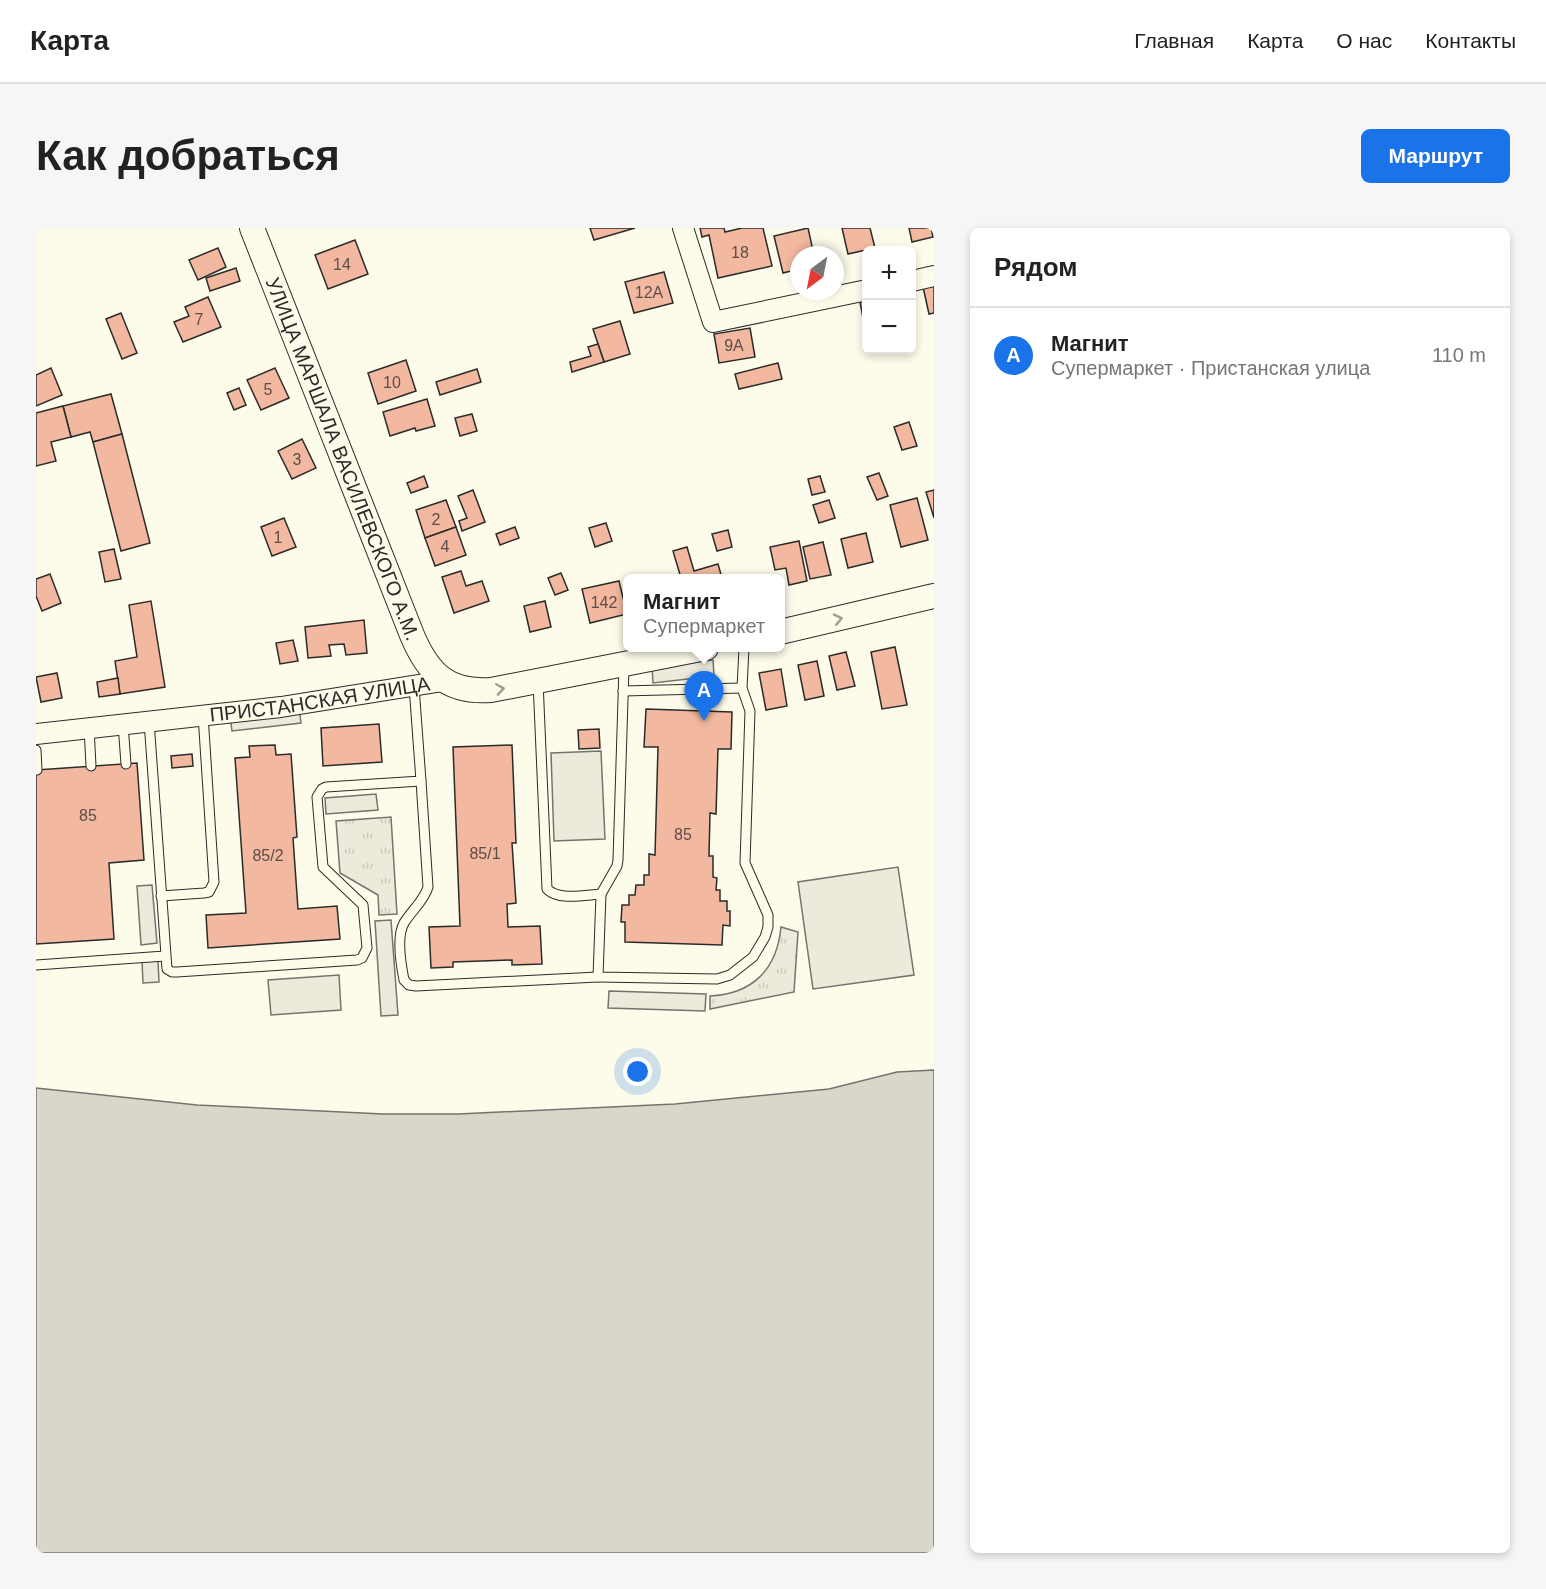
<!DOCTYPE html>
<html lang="ru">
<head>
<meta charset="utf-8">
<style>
	body { margin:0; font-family:Helvetica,sans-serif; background:#f6f6f6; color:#222 }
	.controls { position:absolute; right:18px; top:18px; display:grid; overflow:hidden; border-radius:9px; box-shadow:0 3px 9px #0003 }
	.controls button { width:54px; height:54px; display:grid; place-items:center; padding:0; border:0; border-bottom:2px solid #e0e0e0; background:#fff; color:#222; font:30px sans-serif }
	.compass { position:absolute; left:754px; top:18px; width:54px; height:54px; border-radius:50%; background:#fff; box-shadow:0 3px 9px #0003; rotate:212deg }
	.you { position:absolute; left:602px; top:844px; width:21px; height:21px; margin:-15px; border:4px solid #fff; border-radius:50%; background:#1a73e8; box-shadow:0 0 0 9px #1a73e833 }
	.badge { display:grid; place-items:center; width:39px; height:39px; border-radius:50%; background:#1a73e8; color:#fff; font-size:20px; font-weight:700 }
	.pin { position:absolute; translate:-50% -50px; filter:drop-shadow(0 2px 3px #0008) }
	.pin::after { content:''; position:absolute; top:32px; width:21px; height:18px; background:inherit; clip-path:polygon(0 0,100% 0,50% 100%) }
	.popup { position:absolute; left:587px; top:346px; width:162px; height:78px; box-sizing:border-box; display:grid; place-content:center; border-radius:9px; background:#fff; filter:drop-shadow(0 2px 4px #0005); font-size:20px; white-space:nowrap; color:#767676 }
	.popup b { font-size:22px; color:#222 }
	.popup::after { content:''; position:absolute; left:50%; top:100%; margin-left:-12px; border:12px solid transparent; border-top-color:#fff }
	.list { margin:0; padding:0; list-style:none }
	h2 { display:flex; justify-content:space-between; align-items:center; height:78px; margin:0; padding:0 24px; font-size:26px }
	h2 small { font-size:20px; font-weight:400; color:#767676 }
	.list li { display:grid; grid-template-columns:39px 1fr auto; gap:18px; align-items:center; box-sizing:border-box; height:96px; padding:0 24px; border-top:2px solid #e0e0e0 }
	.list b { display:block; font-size:22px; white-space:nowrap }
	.list p { margin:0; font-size:20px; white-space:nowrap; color:#767676 }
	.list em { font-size:20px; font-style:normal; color:#767676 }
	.map { position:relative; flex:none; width:898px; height:1325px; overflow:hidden; border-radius:9px }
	header { display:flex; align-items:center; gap:36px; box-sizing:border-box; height:84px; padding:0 30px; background:#fff; border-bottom:2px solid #e0e0e0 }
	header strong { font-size:28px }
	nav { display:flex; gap:33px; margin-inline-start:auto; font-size:21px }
	.intro { display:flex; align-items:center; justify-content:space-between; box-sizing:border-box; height:144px; padding:0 36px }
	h1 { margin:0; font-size:42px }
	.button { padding:15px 27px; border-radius:9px; background:#1a73e8; color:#fff; font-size:21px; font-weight:700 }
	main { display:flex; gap:36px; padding:0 36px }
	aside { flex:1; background:#fff; border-radius:9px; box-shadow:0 3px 9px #0003 }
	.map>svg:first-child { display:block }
	.park { fill:url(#park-tufts); stroke:#74746e; stroke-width:1.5 }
	.pitch { fill:#ecebdb; stroke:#74746e; stroke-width:1.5 }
	.parking { fill:#eceadb; stroke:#74746e; stroke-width:1.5 }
	.water { fill:#d8d7c9; stroke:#74746e; stroke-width:1.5 }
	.building { fill:#f2b8a0; stroke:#2b2b2b; stroke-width:1.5 }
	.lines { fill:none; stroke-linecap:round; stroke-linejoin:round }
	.service-casing { stroke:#2b2b2b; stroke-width:11 }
	.minor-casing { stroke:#2b2b2b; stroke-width:22 }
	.tertiary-casing { stroke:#2b2b2b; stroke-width:26 }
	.service { stroke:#fdfbea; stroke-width:9 }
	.minor { stroke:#fdfbea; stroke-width:20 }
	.tertiary { stroke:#fdfbea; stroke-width:24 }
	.oneway { stroke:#9e9d94 }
	.labels { text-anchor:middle; stroke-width:4.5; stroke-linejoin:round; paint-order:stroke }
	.number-label { font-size:16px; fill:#5d4e48 }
	.street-label { font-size:20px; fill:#2b2b2b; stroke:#fdfbea }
</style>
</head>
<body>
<header>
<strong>Карта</strong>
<nav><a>Главная</a><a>Карта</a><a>О нас</a><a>Контакты</a></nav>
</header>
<div class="intro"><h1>Как добраться</h1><a class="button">Маршрут</a></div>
<main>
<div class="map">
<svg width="898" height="1325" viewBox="0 0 898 1325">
	<defs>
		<pattern id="park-tufts" width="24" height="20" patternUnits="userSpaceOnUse" patternTransform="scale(1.5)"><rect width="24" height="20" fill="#ecebdb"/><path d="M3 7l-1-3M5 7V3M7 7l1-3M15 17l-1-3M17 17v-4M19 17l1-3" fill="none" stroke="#cbcabc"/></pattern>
	</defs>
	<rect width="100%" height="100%" fill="#fdfbea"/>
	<!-- park -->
	<g class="park">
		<path d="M355,589L361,686L343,687L342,667L304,645L300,593Z"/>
		<path d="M745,699L762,704L758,764L674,781V768C716,766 741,742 745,699Z"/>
	</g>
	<!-- pitch -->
	<path class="pitch" d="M303,747L305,782L235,787L232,752Z"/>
	<!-- parking -->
	<g class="parking">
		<path d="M677,432L678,448L617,455L616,439Z"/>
		<path d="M263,479L265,495L196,503L194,488Z"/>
		<path d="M565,523L569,611L518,613L515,525Z"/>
		<path d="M340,566L342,582L290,586L289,570Z"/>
		<path d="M862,639L878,747L777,761L762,654Z"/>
		<path d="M116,657L121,715L105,717L101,658Z"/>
		<path d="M355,692L362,787L345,788L339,693Z"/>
		<path d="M106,733H122L123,754L107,755Z"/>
		<path d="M573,763L670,766L669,783L572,780Z"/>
	</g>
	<!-- water -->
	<path class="water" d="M898,842V1325H0V860L161,877L347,886H422L639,876L793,861L861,844Z"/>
	<!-- building -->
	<g class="building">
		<path d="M554,0H599L558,12Z"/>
		<path d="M664,0H688L689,4L706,0H727L736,38L682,50L673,7L666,9Z"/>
		<path d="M772,0L778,27H763V41L747,45L738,8Z"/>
		<path d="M806,0H834L839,20L812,26Z"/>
		<path d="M873,0H895L897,9L876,14Z"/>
		<path d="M319,12L332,46L292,61L279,27Z"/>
		<path d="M182,20L190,39L162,52L153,32Z"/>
		<path d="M200,40L204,53L174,63L170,50Z"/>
		<path d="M628,44L637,75L598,85L589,54Z"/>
		<path d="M898,56V85L893,86L887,59Z"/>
		<path d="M172,69L185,99L147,114L138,94L153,88L149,79Z"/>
		<path d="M831,72V101H829L824,74Z"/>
		<path d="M85,85L101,125L86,131L70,91Z"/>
		<path d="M584,93L594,126L568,134L557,101Z"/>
		<path d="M714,100L719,129L683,135L678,106Z"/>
		<path d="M562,116L568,134L536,144L534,134L555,128L552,119Z"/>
		<path d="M370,132L380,163L342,176L332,145Z"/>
		<path d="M742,135L746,151L703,161L699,146Z"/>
		<path d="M15,140L26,167L0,178V147Z"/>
		<path d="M239,140L253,170L225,182L211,152Z"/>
		<path d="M441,141L445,154L404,167L400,154Z"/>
		<path d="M203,160L210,177L198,182L191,165Z"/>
		<path d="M75,166L86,206L57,214L54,204L35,209L27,178Z"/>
		<path d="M391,171L399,198L380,203L379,200L354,208L347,184Z"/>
		<path d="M27,178L35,209L15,214L20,233L0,238V185Z"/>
		<path d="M436,186L441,203L424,208L419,190Z"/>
		<path d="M873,194L881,218L866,222L858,199Z"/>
		<path d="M86,206L114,315L85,323L57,214Z"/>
		<path d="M266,211L280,240L256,251L242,223Z"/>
		<path d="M843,245L852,268L841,272L831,249Z"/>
		<path d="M388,248L392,259L375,265L371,255Z"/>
		<path d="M784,248L789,264L776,267L772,251Z"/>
		<path d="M437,262L449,294L426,303L423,293L431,290L422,268Z"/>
		<path d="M898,262V290L890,264Z"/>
		<path d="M881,270L892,312L865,319L854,277Z"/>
		<path d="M410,272L420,299L389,310L380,282Z"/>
		<path d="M793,272L799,290L783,295L777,277Z"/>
		<path d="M248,290L260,319L236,328L225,299Z"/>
		<path d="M570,295L576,313L559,319L553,300Z"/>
		<path d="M420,299L430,327L399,338L389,310Z"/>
		<path d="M479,299L483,310L464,317L460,306Z"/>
		<path d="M692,302L696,319L681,323L676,306Z"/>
		<path d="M830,305L837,334L812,340L805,311Z"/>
		<path d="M763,313L771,353L753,357L750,340L739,342L734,319Z"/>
		<path d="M787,314L795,347L774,351L767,319Z"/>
		<path d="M651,319L658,343L682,336L686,350H645L637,323Z"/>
		<path d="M78,321L85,351L69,354L63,324Z"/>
		<path d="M425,343L430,358L446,353L453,373L418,385L406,349Z"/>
		<path d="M525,345L532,362L519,367L512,350Z"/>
		<path d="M14,346L25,375L6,383L0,368V351Z"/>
		<path d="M583,353L591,386L554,395L546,361Z"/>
		<path d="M115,373L129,459L84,466L79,433L101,429L93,377Z"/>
		<path d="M509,373L515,399L494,404L488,378Z"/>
		<path d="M328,392L331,425L310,427L308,416L293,417L295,428L272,430L269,399Z"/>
		<path d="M257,412L262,433L244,436L240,415Z"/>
		<path d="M859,419L871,477L846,481L835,424Z"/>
		<path d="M810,424L819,458L801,462L793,428Z"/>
		<path d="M781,433L788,468L769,472L762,437Z"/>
		<path d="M745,441L751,478L730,482L723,445Z"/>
		<path d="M21,445L26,470L5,474L0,449Z"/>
		<path d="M82,450L84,466L63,469L61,454Z"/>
		<path d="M610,481L696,484L695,521H682L680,586L674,585L673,628H677V649L681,650L680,662H684V673H691V683H694V698L687,697L686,717L589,714V694H585L586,677H593V667H599L600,657H608V647H613V626L619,627L622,519H608Z"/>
		<path d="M343,496L346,534L287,538L285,500Z"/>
		<path d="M563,501L564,520L543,521L542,502Z"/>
		<path d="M239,517L240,527L255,526L261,609L257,610L262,681L301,678L304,711L172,720L170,687L210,685L199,530L214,529L213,518Z"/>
		<path d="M476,517L480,615H476L480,675L471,676L472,699L504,698L506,736L476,737V732L417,734V739L395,740L393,699L424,698L417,519Z"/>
		<path d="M156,526L157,538L136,540L135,528Z"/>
		<path d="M101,535L108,632L73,635L78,711L0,716V542Z"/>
	</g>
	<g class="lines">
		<!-- service casing -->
		<g class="service-casing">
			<g id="service">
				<path d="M588,439L582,632L581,638L565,666L562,749L681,751L694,747L717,729L729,709L732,699V687L709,635L714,483L706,460L708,420"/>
				<path d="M502,453L511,661C523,673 549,667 565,666"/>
				<path d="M587,463L706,460"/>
				<path d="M113,493L131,741L136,744H141L321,732L326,730L331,720L327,677L287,639L281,569L286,561L290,559L385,553L378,458"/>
				<path d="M87,496L90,536"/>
				<path d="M53,500L55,538"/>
				<path d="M0,522L1,542"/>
				<path d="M385,553L392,659C388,673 376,682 368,695C360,709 365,737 368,752L373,757L380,758L562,749"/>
				<path d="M125,668L168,665L173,664L178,654L167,487"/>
				<path d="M0,737L129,728"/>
			</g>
		</g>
		<!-- minor casing -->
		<g class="minor-casing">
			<g id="minor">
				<path d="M647,0L677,94L831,62"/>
				<path d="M876,53L898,48"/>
				<path id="s1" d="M0,506L245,479L407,453"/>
			</g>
		</g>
		<!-- tertiary casing -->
		<g class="tertiary-casing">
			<g id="tertiary">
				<path id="s2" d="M216,0L376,407C392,445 411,465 455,462L670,420"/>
				<path d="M744,404L898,368"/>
			</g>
		</g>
		<!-- service -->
		<use href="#service" class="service"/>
		<!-- minor -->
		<use href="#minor" class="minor"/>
		<!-- tertiary -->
		<use href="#tertiary" class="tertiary"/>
	</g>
	<!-- one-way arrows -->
	<defs><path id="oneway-chevron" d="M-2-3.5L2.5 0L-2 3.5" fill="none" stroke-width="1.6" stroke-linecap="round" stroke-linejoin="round" transform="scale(1.5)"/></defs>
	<g class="oneway">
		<use href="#oneway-chevron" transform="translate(802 391) rotate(-13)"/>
		<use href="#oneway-chevron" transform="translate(464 461) rotate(-9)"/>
	</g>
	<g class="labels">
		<!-- number labels -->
		<g class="number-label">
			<text x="704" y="30">18</text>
			<text x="306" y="42">14</text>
			<text x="613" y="70">12А</text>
			<text x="163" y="97">7</text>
			<text x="698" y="123">9А</text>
			<text x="356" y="160">10</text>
			<text x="232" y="167">5</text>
			<text x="261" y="237">3</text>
			<text x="400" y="297">2</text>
			<text x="242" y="315">1</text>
			<text x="409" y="324">4</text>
			<text x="568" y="380">142</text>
			<text x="52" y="593">85</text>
			<text x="647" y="612">85</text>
			<text x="449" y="631">85/1</text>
			<text x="232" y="633">85/2</text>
		</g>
		<!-- street labels -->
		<g class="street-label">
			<text dy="7" stroke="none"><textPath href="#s2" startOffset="248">УЛИЦА МАРШАЛА ВАСИЛЕВСКОГО А.М.</textPath></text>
			<text dy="7" stroke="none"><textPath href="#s1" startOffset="286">ПРИСТАНСКАЯ УЛИЦА</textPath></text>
		</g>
	</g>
</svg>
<div class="controls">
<button>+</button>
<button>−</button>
</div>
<svg class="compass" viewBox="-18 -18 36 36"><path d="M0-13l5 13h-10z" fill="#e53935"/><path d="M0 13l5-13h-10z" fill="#767676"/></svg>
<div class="you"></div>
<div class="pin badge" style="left:668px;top:493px">A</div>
<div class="popup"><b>Магнит</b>Супермаркет</div>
</div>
<aside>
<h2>Рядом<small></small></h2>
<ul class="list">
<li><span class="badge">A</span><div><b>Магнит</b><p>Супермаркет · Пристанская улица</p></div><em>110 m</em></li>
</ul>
</aside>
</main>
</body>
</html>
